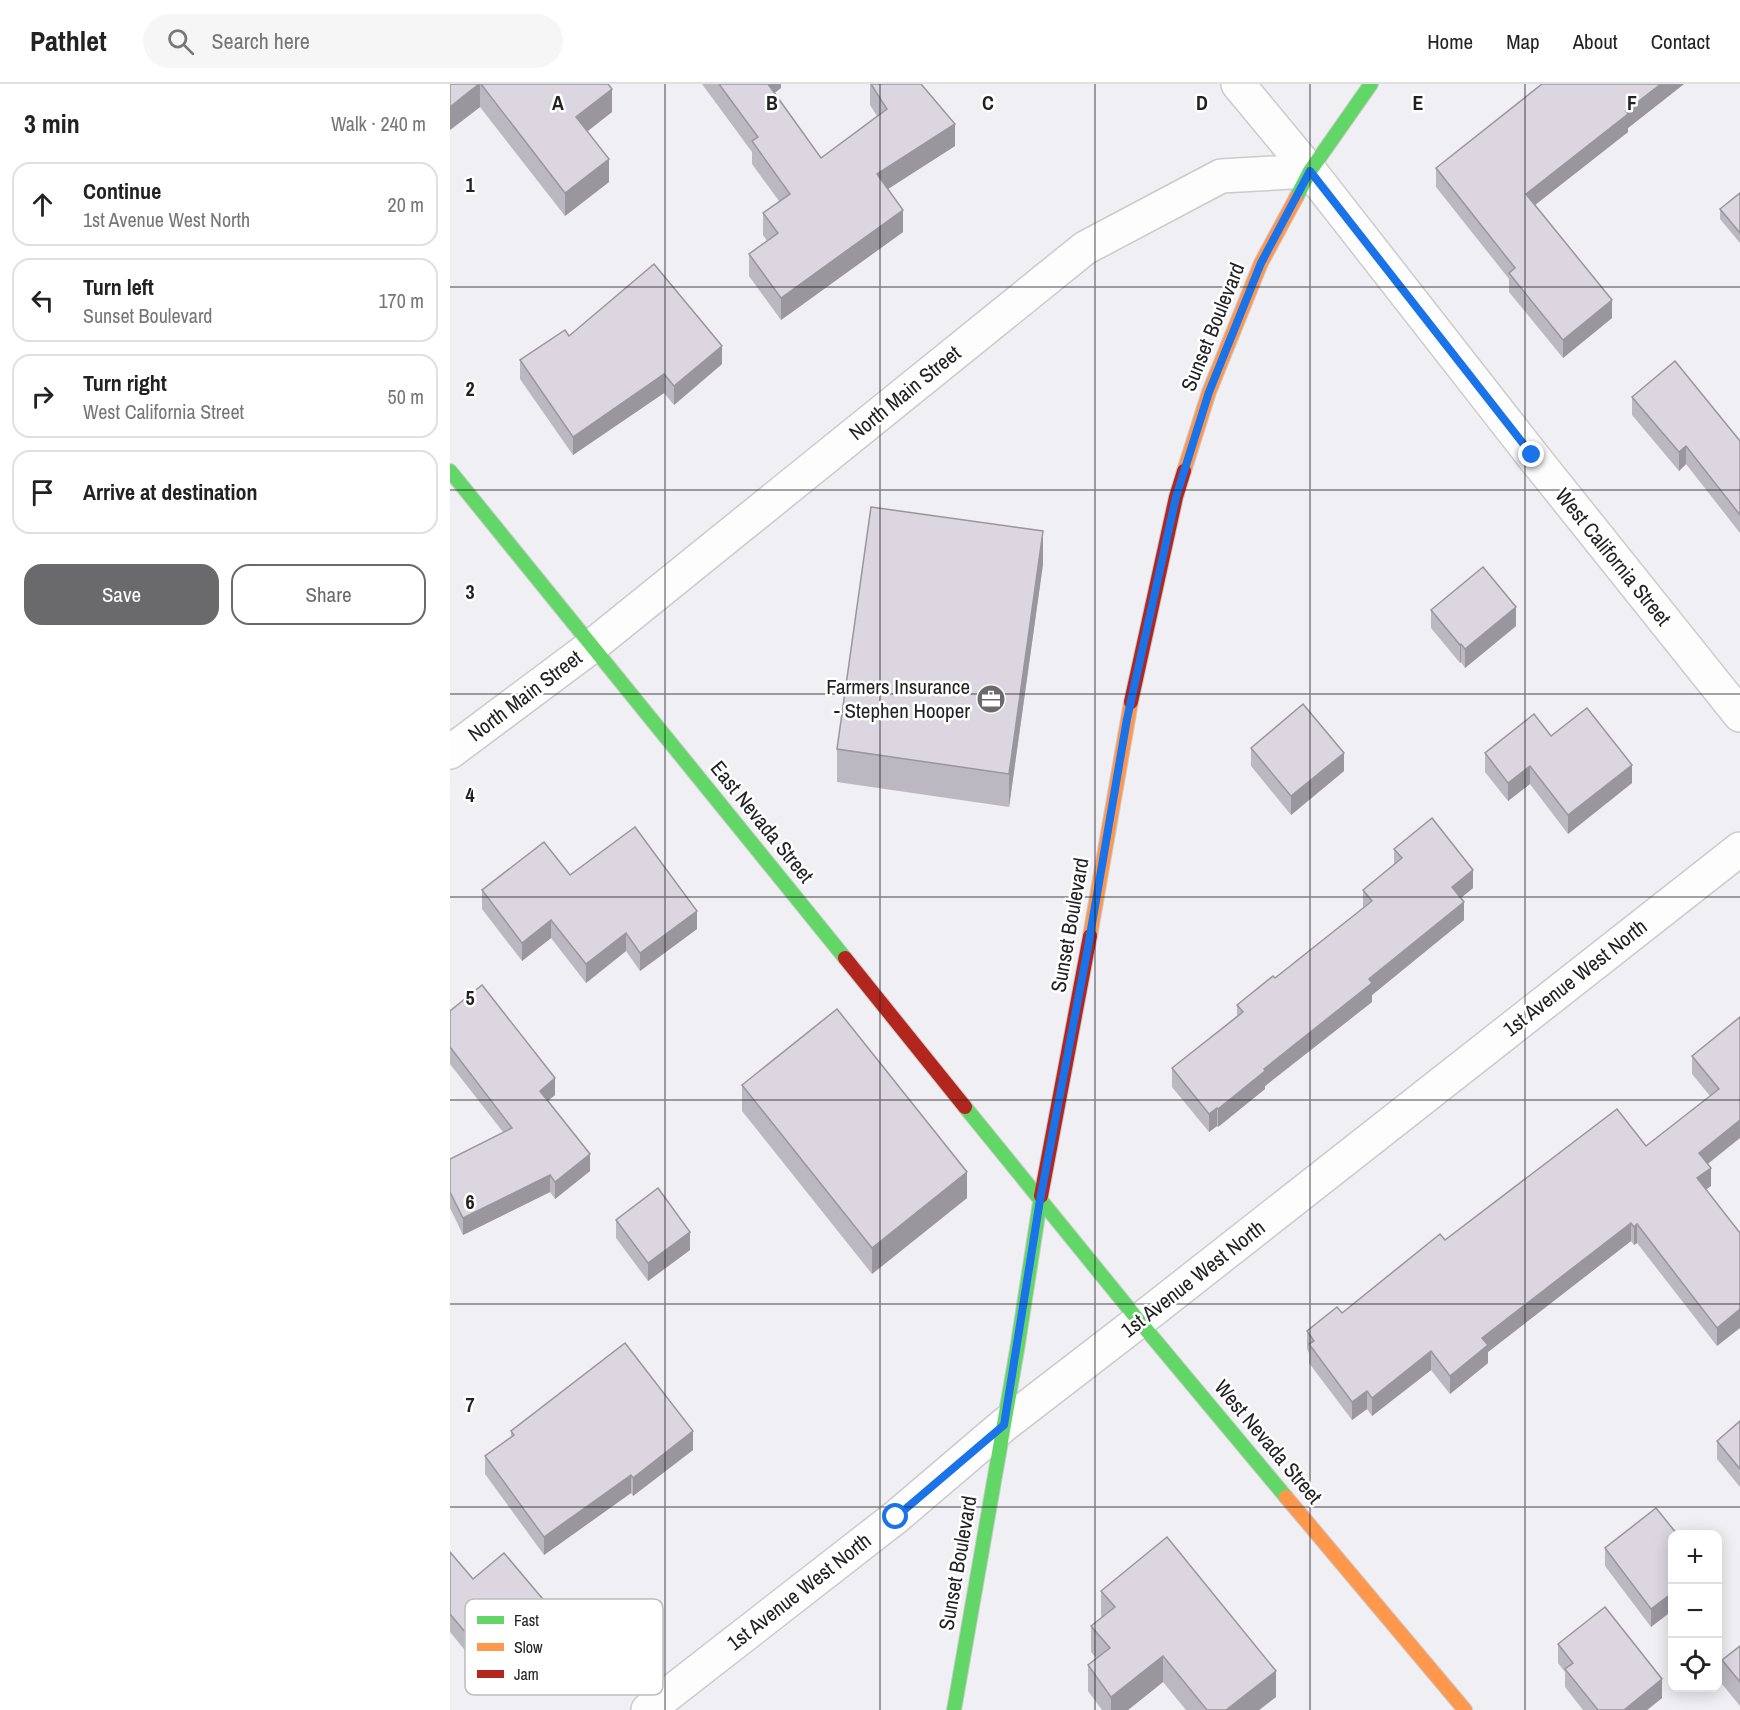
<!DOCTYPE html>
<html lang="en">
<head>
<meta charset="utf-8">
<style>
	body { margin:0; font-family:"Archivo Narrow",sans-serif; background:#f6f6f6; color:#222 }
	.controls { position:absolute; right:18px; bottom:18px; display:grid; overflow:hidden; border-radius:12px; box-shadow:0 3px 15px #0003 }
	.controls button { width:54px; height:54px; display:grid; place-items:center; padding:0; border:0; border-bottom:2px solid #e0e0e0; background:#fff; color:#222; font:30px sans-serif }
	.stop { position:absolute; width:18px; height:18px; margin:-14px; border:4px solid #1a73e8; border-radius:50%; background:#fff }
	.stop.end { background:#1a73e8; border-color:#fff; box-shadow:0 2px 6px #0008 }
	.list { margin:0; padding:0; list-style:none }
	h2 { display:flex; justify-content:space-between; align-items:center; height:78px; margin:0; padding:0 24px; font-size:26px }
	h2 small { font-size:20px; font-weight:400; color:#767676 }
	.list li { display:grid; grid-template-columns:39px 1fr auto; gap:18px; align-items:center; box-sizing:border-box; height:84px; margin:0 12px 12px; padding:0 12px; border:2px solid #e0e0e0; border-radius:18px }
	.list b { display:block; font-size:22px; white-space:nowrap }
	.list p { margin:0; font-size:20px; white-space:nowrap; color:#767676 }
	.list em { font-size:20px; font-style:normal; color:#767676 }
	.actions { display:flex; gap:12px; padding:18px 24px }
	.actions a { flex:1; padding:14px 0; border:2px solid #6a6a6c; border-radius:18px; text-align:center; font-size:21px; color:#6a6a6c }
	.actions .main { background:#6a6a6c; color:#fff }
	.icon { flex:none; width:33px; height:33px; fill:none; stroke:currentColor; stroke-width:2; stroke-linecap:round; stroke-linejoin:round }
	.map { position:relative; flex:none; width:1290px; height:1626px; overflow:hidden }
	header { display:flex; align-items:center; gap:36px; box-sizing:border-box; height:84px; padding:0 30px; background:#fff; border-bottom:2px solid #e0e0e0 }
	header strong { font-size:28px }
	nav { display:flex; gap:33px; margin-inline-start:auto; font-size:21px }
	.search { width:420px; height:54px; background:#f6f6f6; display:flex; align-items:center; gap:15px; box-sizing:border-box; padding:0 21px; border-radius:33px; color:#767676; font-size:22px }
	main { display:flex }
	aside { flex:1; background:#fff }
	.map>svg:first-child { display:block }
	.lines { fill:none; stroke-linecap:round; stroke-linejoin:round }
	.street-casing { stroke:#cbcbce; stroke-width:36 }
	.fast-casing { stroke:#cbcbce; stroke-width:16 }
	.slow-casing { stroke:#cbcbce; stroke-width:16 }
	.jam-casing { stroke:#cbcbce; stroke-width:16 }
	.street { stroke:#fdfdfd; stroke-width:33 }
	.fast { stroke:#63d668; stroke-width:14 }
	.slow { stroke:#ff974d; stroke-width:14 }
	.jam { stroke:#b3261e; stroke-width:14 }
	.wall { fill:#bcb8c1 }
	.shaded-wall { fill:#99969d }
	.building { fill:#dbd6e0; stroke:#99969d; stroke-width:1.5 }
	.route { stroke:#1a73e8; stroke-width:8 }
	.grid { fill:none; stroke:#222224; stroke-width:1.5; stroke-opacity:0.55 }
	.labels { text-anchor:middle; stroke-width:5; stroke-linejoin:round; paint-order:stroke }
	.street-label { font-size:21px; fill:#222224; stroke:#fff }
	.poi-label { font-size:21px; fill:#222224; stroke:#fff; text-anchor:end }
	.key { fill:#fff; stroke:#bdbdbd; stroke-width:1.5 }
	.key-label { font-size:16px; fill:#222224 }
	.grid-label { font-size:20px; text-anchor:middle; font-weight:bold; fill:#222224; stroke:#fff; stroke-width:5; stroke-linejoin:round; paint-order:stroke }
</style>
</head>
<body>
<header>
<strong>Pathlet</strong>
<div class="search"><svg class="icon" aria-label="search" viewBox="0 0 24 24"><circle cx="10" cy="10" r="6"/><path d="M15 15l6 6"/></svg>Search here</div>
<nav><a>Home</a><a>Map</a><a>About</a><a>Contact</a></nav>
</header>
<main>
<aside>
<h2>3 min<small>Walk · 240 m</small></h2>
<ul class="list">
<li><svg class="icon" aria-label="ahead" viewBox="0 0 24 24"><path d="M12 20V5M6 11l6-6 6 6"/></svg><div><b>Continue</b><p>1st Avenue West North</p></div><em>20 m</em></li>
<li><svg class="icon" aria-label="left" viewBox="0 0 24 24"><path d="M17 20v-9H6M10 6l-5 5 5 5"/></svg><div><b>Turn left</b><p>Sunset Boulevard</p></div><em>170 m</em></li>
<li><svg class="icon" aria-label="right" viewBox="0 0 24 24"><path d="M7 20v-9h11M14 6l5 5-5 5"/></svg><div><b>Turn right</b><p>West California Street</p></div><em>50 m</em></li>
<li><svg class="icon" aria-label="arrive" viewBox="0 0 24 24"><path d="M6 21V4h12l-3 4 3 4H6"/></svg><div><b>Arrive at destination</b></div></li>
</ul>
<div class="actions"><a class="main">Save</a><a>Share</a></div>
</aside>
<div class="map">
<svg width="1290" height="1626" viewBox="0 0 1290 1626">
	<rect width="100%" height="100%" fill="#f0eff3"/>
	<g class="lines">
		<!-- street casing -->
		<g class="street-casing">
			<g id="street">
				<path d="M788,0L860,87L1082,371L1290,631"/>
				<path d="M0,668L142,562L635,164L771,92L860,87"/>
				<path d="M198,1626L446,1433L554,1341L689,1237L1290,765"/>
			</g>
		</g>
		<!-- fast casing -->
		<g class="fast-casing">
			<g id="fast">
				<path d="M846,114L860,87L921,0"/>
				<path d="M0,387L395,874"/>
				<path d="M515,1023L689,1237L836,1413"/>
				<path d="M504,1626L567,1266L591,1112"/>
			</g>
		</g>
		<!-- slow casing -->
		<g class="slow-casing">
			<g id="slow">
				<path d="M734,387L759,308L811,179L846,114"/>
				<path d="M640,852L681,618"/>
				<path d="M836,1413L1015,1626"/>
			</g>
		</g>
		<!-- jam casing -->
		<g class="jam-casing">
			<g id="jam">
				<path d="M681,618L726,413L734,387"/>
				<path d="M395,874L515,1023"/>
				<path d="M591,1112L640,852"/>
			</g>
		</g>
		<!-- street -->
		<use href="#street" class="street"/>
		<!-- fast -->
		<use href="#fast" class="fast"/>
		<!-- slow -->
		<use href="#slow" class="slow"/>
		<!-- jam -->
		<use href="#jam" class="jam"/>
	</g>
	<!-- wall -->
	<g class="wall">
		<path d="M0,0H158L162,28L138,47L159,98L115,132L30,23L0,46Z"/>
		<path d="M252,0H331V4L325,9L371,74L427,32L420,21V0H471L505,62L438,105L453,148L331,236L299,192V170L317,157L313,151V129L329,117L302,80V68Z"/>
		<path d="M1092,0H1234L1178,44V48L1085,121L1162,234L1113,274L1059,208V195L986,103V84Z"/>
		<path d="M1290,109V159L1270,135V125Z"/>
		<path d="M119,252L272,280L224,321L214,309L123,371L70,295V276Z"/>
		<path d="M1182,313L1290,357V449L1236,380L1229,387L1182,331Z"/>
		<path d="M593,480L559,723L387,698V665Z"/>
		<path d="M981,526L1066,542L1015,584L1011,578L1010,579L981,544Z"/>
		<path d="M1101,652L1182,699L1118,750L1080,700L1058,717L1035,688V669Z"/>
		<path d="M801,664L894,687L841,731L801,682Z"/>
		<path d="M944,765L1023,804L1011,814L1014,836L922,911V918L815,1002V1005L768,1043L767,1042L759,1048L722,1003V984L787,932V921L825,894L913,824V806L944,780Z"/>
		<path d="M120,791L247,845L190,887L176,867L136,899L101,854L72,877L32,825V806Z"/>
		<path d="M0,927L105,1011L98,1017L140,1087L105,1115L100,1108L13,1151L0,1124V1075L53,1048L0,980Z"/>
		<path d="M1290,933L1258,1080L1261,1102L1256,1105L1290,1149L1267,1262L1187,1159L1184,1161L1181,1157L1038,1268V1279L1000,1310L981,1286L922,1332L917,1325L902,1336L859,1279V1269L857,1265V1247L892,1229L995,1156L1196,1062L1260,1012L1242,990V972Z"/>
		<path d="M292,1001L517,1114L422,1190L292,1027Z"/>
		<path d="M166,1136L240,1166L198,1197L166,1154Z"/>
		<path d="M1290,1337V1403L1267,1375V1357Z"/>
		<path d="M61,1347L243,1366L183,1412L181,1409L94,1471L35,1390V1372L61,1353Z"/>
		<path d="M1227,1450L1201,1543L1155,1482V1464Z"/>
		<path d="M0,1468L23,1495L108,1551L46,1604L0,1548Z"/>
		<path d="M651,1507L826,1613L809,1626H736L713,1598L678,1626H652L638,1607V1581L647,1575L641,1568V1542L651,1534Z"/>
		<path d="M1108,1560L1212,1614L1197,1626H1133L1115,1603V1588L1108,1579Z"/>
		<path d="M1290,1562V1622L1272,1600V1576Z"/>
	</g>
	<!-- shaded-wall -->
	<g class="shaded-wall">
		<path d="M29,0H30V23L0,46V23Z"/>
		<path d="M314,0H331V4L314,16Z"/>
		<path d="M1211,0H1234L1178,44V48L1076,128V110Z"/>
		<path d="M162,5V28L126,56V33Z"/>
		<path d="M505,40V62L427,112V90Z"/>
		<path d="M159,75V98L115,132V109Z"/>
		<path d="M453,126V148L331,236V214Z"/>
		<path d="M1162,216V234L1113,274V256Z"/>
		<path d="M272,262V280L224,321V302Z"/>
		<path d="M214,290V309L123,371V353Z"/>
		<path d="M1236,362V380L1229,387V368Z"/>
		<path d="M593,447V480L559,723V690Z"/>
		<path d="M1066,523V542L1015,584V565Z"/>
		<path d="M1011,560V578L1010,579V561Z"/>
		<path d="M894,669V687L841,731V712Z"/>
		<path d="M1182,681V699L1118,750V731Z"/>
		<path d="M1080,682V700L1058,717V699Z"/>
		<path d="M1023,786V804L1002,821V803Z"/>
		<path d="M1014,818V836L922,911V918L815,1002V1005L768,1043V1025L814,985L919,895Z"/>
		<path d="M247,827V845L190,887V869Z"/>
		<path d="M101,836V854L72,877V859Z"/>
		<path d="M176,849V867L136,899V880Z"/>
		<path d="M105,994V1011L90,1023V1007Z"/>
		<path d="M767,1024V1042L759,1048V1030Z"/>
		<path d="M1290,1036V1054L1249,1087V1069Z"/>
		<path d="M140,1070V1087L105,1115V1098Z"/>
		<path d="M1261,1084V1102L1247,1112V1094Z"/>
		<path d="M517,1088V1114L422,1190V1164Z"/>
		<path d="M100,1091V1108L13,1151V1134Z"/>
		<path d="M1181,1139V1157L1038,1268V1279L1000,1310V1292L1032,1254Z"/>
		<path d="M1187,1140V1159L1184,1161V1143Z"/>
		<path d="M240,1148V1166L198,1197V1179Z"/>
		<path d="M1290,1225V1244L1267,1262V1244Z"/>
		<path d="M981,1267V1286L922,1332V1314Z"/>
		<path d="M917,1307V1325L902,1336V1318Z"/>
		<path d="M243,1347V1366L183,1412V1394Z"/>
		<path d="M181,1391V1409L94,1471V1453Z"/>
		<path d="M1222,1509V1527L1201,1543V1525Z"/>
		<path d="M108,1533V1551L46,1604V1585Z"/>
		<path d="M713,1572V1598L678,1626H661V1613Z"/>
		<path d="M826,1587V1613L809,1626H776Z"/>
		<path d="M1212,1595V1614L1197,1626H1174Z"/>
	</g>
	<!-- building -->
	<g class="building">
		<path d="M0,0H29L0,23Z"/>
		<path d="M31,0H158L162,5L126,33L159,75L115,109Z"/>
		<path d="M269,0H318L371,74L437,25L421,0H471L505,40L427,90L453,126L331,214L299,170L328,149L313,129L340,110L302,57L308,53Z"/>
		<path d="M1092,0H1211L1176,27L1178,30L1076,110L1162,216L1113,256L1059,189L1065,184L986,84Z"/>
		<path d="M1290,109V149L1270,125Z"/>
		<path d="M204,180L272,262L224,302L214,290L123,353L70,276L115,246L119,252Z"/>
		<path d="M1225,277L1290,357V431L1236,362L1229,368L1182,313Z"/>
		<path d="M421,423L593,447L559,690L387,665Z"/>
		<path d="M1033,483L1066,523L1015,565L1011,560L1010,561L981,526Z"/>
		<path d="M853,620L894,669L841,712L801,664Z"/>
		<path d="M1137,624L1182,681L1118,731L1080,682L1058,699L1035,669L1084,630L1101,652Z"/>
		<path d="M982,734L1023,786L1002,803L1014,818L919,895L922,899L814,985L815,987L768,1025L767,1024L759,1030L722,984L793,928L787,921L823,892L825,894L922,817L913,806L952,774L944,765Z"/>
		<path d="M185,743L247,827L190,869L176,849L136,880L101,836L72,859L32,806L94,758L120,791Z"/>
		<path d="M32,901L105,994L90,1007L140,1070L105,1098L100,1091L13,1134L0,1108V1075L62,1044L0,963V927Z"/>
		<path d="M387,925L517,1088L422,1164L292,1001Z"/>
		<path d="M1290,933V1036L1249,1069L1261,1084L1247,1094L1290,1149V1225L1267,1244L1187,1140L1184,1143L1181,1139L1032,1254L1038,1261L1000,1292L981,1267L922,1314L917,1307L902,1318L859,1260L864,1257L857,1247L887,1223L892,1229L990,1150L995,1156L1167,1025L1196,1062L1269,1005L1242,972Z"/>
		<path d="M208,1104L240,1148L198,1179L166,1136Z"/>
		<path d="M175,1259L243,1347L183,1394L181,1391L94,1453L35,1372L64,1351L61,1347Z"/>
		<path d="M1290,1337V1385L1267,1357Z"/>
		<path d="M1206,1424L1227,1450H1222V1509L1201,1525L1155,1464Z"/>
		<path d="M717,1453L826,1587L776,1626H757L713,1572L661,1613L638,1581L660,1564L641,1542L665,1523L651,1507Z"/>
		<path d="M0,1468L23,1495L54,1469L108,1533L46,1585L0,1530Z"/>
		<path d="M1155,1523L1212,1595L1174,1626H1148L1115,1585L1123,1579L1108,1560Z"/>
		<path d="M1290,1562V1598L1272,1576Z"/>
	</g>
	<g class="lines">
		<!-- route -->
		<path class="route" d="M446,1433L554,1341L590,1116L638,863L677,635L726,413L759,308L811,179L860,87L1082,371"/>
	</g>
	<!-- grid -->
	<path class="grid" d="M215,0V1626M430,0V1626M645,0V1626M860,0V1626M1075,0V1626M0,203H1290M0,406H1290M0,610H1290M0,813H1290M0,1016H1290M0,1220H1290M0,1423H1290"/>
	<!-- icons -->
	<defs>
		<g id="office-disc" transform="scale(1.5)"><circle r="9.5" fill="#6a6a6c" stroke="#fff"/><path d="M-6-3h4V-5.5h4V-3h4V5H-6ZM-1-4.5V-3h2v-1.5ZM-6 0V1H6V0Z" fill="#fff"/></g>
	</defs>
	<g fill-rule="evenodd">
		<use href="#office-disc" x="541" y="615"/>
	</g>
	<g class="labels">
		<!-- street labels -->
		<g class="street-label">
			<text transform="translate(763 243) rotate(-68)" y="7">Sunset Boulevard</text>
			<text transform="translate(455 309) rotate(-39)" y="7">North Main Street</text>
			<text transform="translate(1163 473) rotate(51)" y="7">West California Street</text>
			<text transform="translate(75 612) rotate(-37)" y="7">North Main Street</text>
			<text transform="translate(312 738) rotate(51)" y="7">East Nevada Street</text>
			<text transform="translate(620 841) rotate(-80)" y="7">Sunset Boulevard</text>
			<text transform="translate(1125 894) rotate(-38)" y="7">1st Avenue West North</text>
			<text transform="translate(743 1195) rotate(-38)" y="7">1st Avenue West North</text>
			<text transform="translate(818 1358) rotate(50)" y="7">West Nevada Street</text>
			<text transform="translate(508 1479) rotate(-80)" y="7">Sunset Boulevard</text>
			<text transform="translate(349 1508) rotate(-38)" y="7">1st Avenue West North</text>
		</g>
		<!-- poi labels -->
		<g class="poi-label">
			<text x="520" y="610">Farmers Insurance<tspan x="520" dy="24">- Stephen Hooper</tspan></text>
		</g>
	</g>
	<!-- legend -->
	<rect x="15" y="1515" width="198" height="96" rx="9" class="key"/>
	<rect x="27" y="1532" width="27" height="8" fill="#63d668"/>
	<rect x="27" y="1559" width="27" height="8" fill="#ff974d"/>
	<rect x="27" y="1586" width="27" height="8" fill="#b3261e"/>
	<g class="key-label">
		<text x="64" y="1542">Fast</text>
		<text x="64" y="1569">Slow</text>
		<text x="64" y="1596">Jam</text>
	</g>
	<g class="grid-label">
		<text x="108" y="26">A</text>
		<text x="322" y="26">B</text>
		<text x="538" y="26">C</text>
		<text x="752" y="26">D</text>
		<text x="968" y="26">E</text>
		<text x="1182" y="26">F</text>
		<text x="20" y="108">1</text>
		<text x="20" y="312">2</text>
		<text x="20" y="515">3</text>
		<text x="20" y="718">4</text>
		<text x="20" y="921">5</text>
		<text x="20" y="1125">6</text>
		<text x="20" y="1328">7</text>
	</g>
</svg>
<div class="controls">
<button>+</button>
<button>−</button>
<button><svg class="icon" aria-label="locate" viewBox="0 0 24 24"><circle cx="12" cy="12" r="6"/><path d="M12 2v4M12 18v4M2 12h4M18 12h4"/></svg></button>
</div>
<div class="stop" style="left:446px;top:1433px"></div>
<div class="stop end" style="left:1082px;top:371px"></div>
</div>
</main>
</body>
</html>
